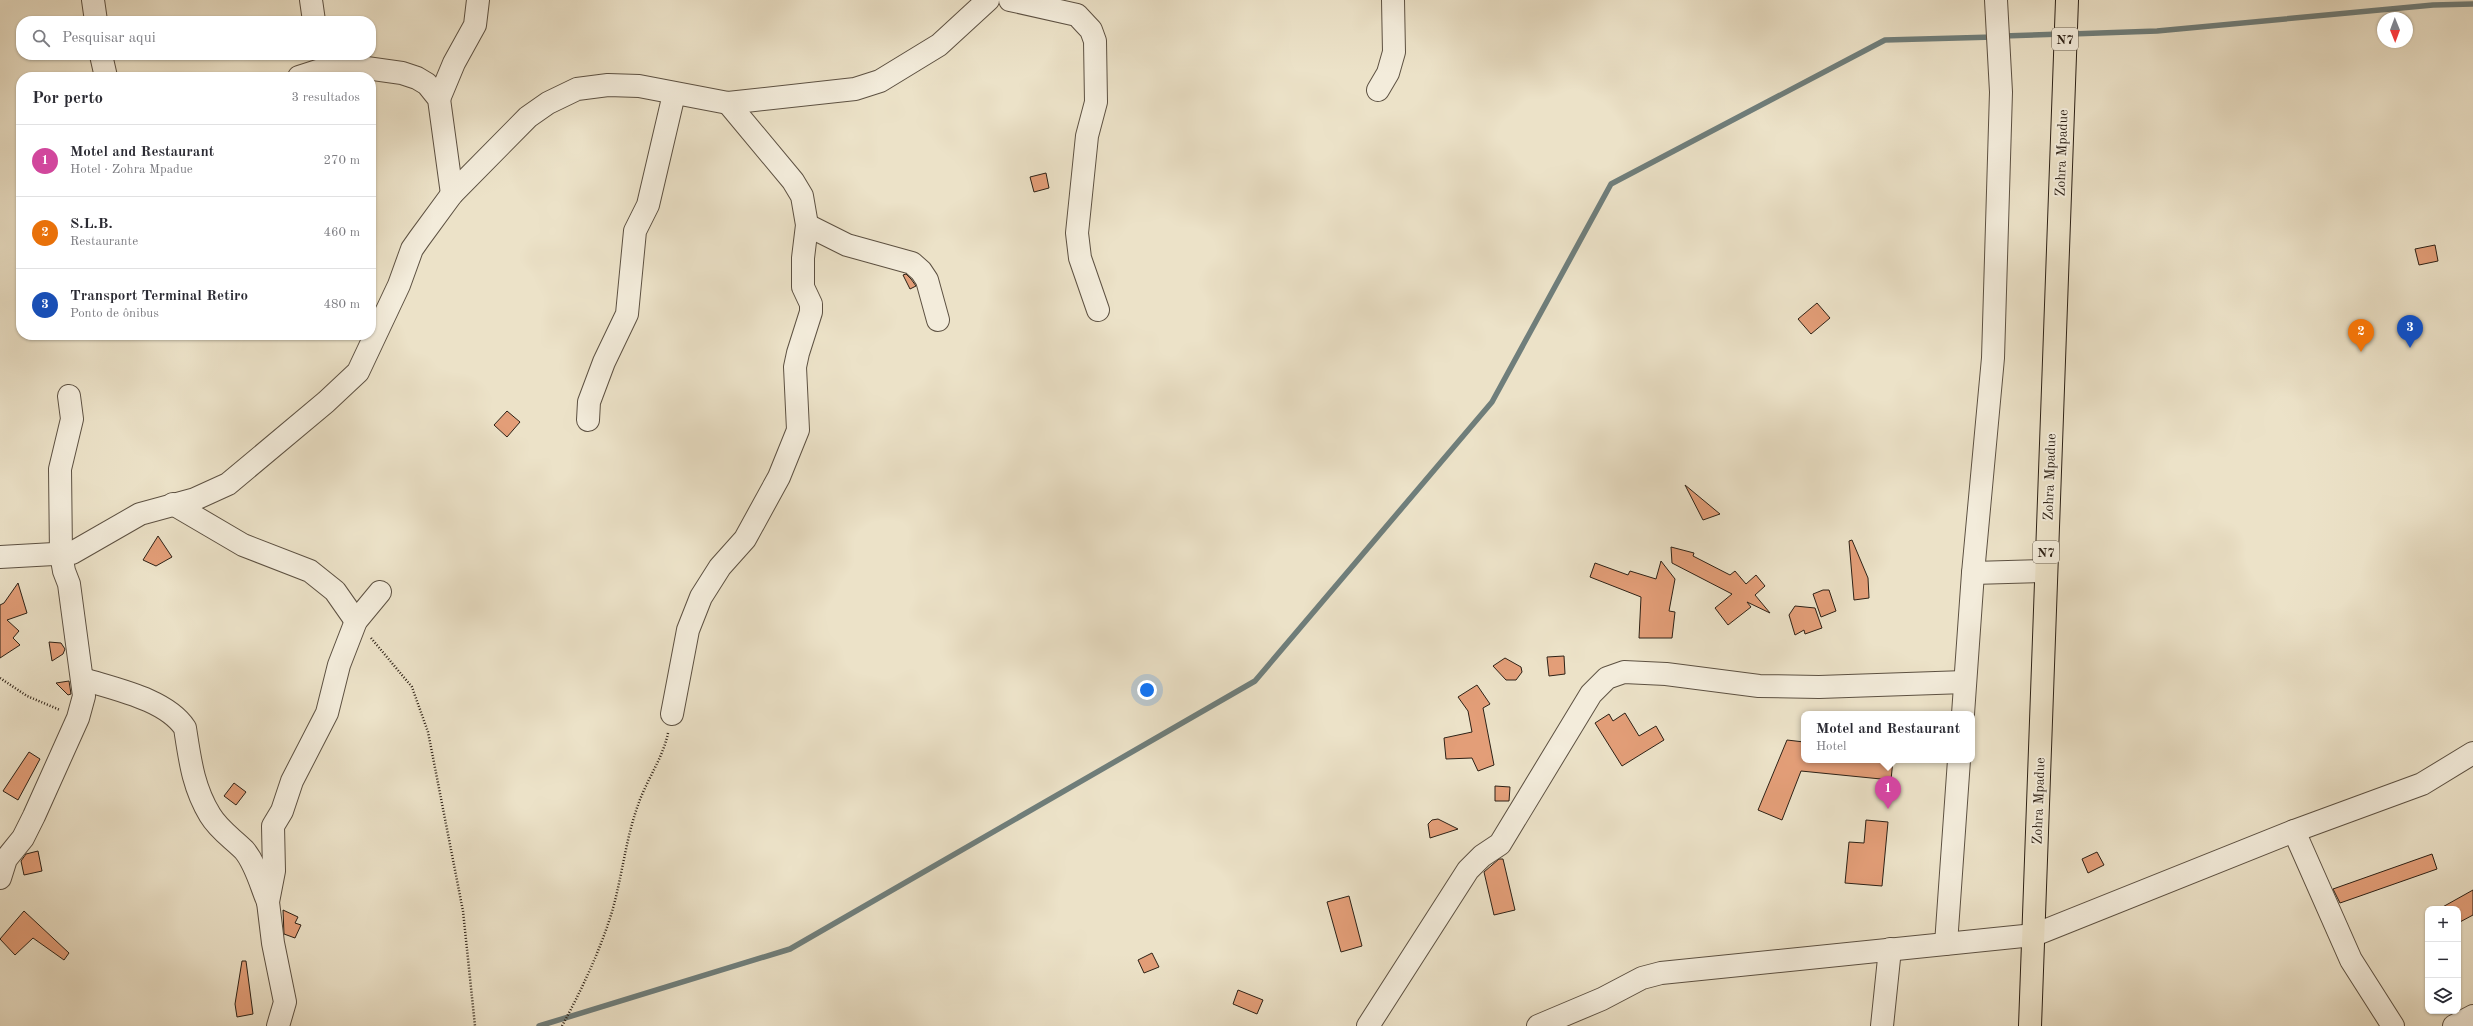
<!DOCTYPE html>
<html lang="pt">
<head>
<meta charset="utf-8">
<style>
	body { margin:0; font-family:"Old Standard TT",serif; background:#f2f2f3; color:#2b2b33 }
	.controls { position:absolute; right:12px; bottom:12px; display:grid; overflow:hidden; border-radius:8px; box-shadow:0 1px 3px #0004 }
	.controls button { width:36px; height:36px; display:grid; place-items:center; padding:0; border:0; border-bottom:1px solid #e1e1e2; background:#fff; color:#2b2b33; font:20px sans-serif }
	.compass { position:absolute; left:2377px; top:12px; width:36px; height:36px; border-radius:50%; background:#fff; box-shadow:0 1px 3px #0004; rotate:179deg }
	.you { position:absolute; left:1147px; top:690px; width:14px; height:14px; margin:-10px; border:3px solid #fff; border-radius:50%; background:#1a73e8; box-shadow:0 0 0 6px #1a73e833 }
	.badge { display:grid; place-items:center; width:26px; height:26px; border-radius:50%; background:#1a73e8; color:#fff; font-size:13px; font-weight:700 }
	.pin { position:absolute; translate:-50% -33px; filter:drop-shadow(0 1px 2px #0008) }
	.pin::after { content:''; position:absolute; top:21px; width:14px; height:12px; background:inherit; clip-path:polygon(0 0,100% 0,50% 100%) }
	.popup { position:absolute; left:1801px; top:711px; width:174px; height:52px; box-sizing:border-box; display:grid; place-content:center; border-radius:8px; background:#fff; filter:drop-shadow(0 1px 3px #0005); font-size:13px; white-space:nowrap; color:#7c7c81 }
	.popup b { font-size:15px; color:#2b2b33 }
	.popup::after { content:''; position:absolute; left:50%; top:100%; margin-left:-8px; border:8px solid transparent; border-top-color:#fff }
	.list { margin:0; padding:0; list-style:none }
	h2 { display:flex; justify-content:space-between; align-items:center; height:52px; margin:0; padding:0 16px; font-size:17px }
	h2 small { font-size:13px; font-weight:400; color:#7c7c81 }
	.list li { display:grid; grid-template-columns:26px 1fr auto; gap:12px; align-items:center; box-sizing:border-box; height:72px; padding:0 16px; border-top:1px solid #e1e1e2 }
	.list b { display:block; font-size:15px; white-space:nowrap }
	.list p { margin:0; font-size:13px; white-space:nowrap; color:#7c7c81 }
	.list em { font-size:13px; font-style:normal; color:#7c7c81 }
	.icon { flex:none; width:22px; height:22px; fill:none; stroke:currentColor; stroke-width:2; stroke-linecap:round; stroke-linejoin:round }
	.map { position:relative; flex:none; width:2473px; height:1026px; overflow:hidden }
	.search { position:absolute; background:#fff; box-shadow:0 1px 3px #0004; left:16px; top:16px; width:360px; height:44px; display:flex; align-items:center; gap:10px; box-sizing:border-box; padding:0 14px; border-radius:16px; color:#7c7c81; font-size:15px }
	.panel { position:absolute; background:#fff; box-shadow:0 1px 3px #0004; left:16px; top:72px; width:360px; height:268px; border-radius:16px }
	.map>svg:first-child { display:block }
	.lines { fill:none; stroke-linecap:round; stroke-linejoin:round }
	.stream { stroke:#6f7e7b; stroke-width:5.5 }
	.building { fill:#e39e78; stroke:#2d2116 }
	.minor-casing { stroke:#5d5142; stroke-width:24 }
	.highway-casing { stroke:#2d2116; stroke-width:24 }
	.path { stroke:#2d2116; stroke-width:2.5; stroke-dasharray:1 2; stroke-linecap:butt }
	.minor { stroke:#f3ecdb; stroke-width:22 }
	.highway { stroke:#ece2c8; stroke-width:22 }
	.labels { text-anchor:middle; stroke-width:4; stroke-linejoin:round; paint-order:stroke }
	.shield { fill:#f3ecdb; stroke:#685e51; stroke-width:1 }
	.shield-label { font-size:13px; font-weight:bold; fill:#2d2116 }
	.street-label { font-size:14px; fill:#2d2116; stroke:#f3ecdb }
</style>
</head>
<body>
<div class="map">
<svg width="2473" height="1026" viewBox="0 0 2473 1026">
	<rect width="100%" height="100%" fill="#ece2c8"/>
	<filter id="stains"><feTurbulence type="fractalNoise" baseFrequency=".005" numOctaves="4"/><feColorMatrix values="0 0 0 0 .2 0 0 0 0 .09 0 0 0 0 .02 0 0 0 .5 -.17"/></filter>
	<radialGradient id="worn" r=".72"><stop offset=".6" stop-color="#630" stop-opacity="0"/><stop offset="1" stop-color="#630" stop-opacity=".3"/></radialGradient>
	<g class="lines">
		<!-- stream -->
		<g class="stream">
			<path d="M2071,34L2157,31L2433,5L2473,4"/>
			<path d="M2003,36L2062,34"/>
			<path d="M539,1026L790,949L1255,681L1492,402L1611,184L1885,40L1994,37"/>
		</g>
	</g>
	<!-- building -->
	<g class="building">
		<path d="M1046,173L1049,188L1034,192L1030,177Z"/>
		<path d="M2435,245L2438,261L2419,265L2415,249Z"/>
		<path d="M906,274L911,279L916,286L910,289L903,275Z"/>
		<path d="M1817,303L1830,318L1811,334L1798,319Z"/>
		<path d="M507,411L520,422L507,437L494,425Z"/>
		<path d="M1685,485L1720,514L1703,520Z"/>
		<path d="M158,536L172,557L156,566L143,560Z"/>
		<path d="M1852,540L1868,578L1869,598L1854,600L1849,541Z"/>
		<path d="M1671,547L1694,553L1693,556L1730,575L1735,571L1746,584L1756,575L1765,586L1755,595L1770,613L1747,602L1751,607L1728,625L1715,608L1732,594L1672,563Z"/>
		<path d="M1661,561L1675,579L1669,611L1675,612L1672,638H1639L1641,597L1590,577L1595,563L1628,575L1630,571L1656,579Z"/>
		<path d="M18,583L27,613L7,620L19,631L13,638L20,645L0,658V605L4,603Z"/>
		<path d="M1823,590H1829L1836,611L1821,617L1813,594Z"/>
		<path d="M1795,606L1815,608L1822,628L1805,634L1804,630L1795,635L1789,615Z"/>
		<path d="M49,642L61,643L65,649L63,654L52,661Z"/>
		<path d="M1564,656L1565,674L1549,676L1547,657Z"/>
		<path d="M1505,658L1521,667L1522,672L1516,680H1506L1493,666Z"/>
		<path d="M69,681L71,694L68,695L56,683Z"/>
		<path d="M1477,685L1490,704L1483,708L1494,765L1478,771L1472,758L1446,759L1444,738L1472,732L1468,711L1458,697Z"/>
		<path d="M1625,713L1639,736L1656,726L1664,740L1622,766L1595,723L1609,714L1613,721Z"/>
		<path d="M1787,740L1804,742V760H1893L1891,780L1801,771L1782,820L1758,810Z"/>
		<path d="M29,752L40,759L18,800L3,791Z"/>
		<path d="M234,783L246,792L236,805L224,796Z"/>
		<path d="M1495,786L1510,787L1509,801H1495Z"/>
		<path d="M1438,819L1458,829L1430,838L1428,824L1432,820Z"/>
		<path d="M1866,820L1888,822L1882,886L1845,883L1849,842L1864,843Z"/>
		<path d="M38,851L42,871L24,875L21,861L26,854Z"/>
		<path d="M2097,852L2104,865L2088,873L2082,859Z"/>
		<path d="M2432,854L2437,869L2340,903L2333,889Z"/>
		<path d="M1499,859H1503L1515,910L1494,915L1484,872Z"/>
		<path d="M2473,890V915L2458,923V909H2439Z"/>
		<path d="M1349,896L1362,946L1341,952L1327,902Z"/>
		<path d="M283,910L298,917L295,923L301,925L295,938L284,934Z"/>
		<path d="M24,911L69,953L64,960L33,938L15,955L0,939Z"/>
		<path d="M1152,953L1159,967L1144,973L1138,960Z"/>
		<path d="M242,961H246L253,1014L237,1017L235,1004Z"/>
		<path d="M1238,990L1263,1000L1257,1014L1233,1004Z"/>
	</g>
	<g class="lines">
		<!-- minor casing -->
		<g class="minor-casing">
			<g id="minor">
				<path d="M93,0L96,21"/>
				<path d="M311,0L314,21"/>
				<path d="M1010,0L1077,15L1091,30L1095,41L1096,102L1087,136L1077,233L1080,258L1098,310"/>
				<path d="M101,55L106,77"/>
				<path d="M299,77L330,67L345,65L402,73L417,78L427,84L439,99L452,194"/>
				<path d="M1378,90L1388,73L1394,52L1393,0"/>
				<path d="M439,99L454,63L475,25L478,0"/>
				<path d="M807,225L847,245L912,263L921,271L927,280L938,320"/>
				<path d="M588,420L589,402L604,362L627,314L635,231L648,205L674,94"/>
				<path d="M173,504L243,545L310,571L335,591L356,621"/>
				<path d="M0,557L72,553L140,514L195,499L228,484L326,402L358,372L399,285L412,249L419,239L452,194L528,117L548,103L577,89L608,85L639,86L728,103L855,89L880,81L939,45L988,0"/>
				<path d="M1973,573L2045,571"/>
				<path d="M83,679C114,689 166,699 185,728C190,760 193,787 210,815C219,830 232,838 244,850C256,864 261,886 268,902"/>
				<path d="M672,714L688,630L701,597L720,567L745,539L779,477L798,430L795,367L798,353L811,312V304L803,287V258L807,225L802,196L793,181L728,103"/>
				<path d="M1963,714L1973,573L1993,358L2001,92L1996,0"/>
				<path d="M2294,831L2351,960L2393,1026"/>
				<path d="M0,878L6,859L23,838L34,816L78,718L84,696L69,584L64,571L61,554L60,469L72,419L69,396"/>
				<path d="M1946,944L1959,760"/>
				<path d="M278,1026L285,1002L273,943L268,902L274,871L273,826L282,811L292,781L327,713L339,665L356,621L380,592"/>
				<path d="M1368,1026L1468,870L1482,856L1500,844L1591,694L1607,678L1624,672L1666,674L1759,686L1819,687L1965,682"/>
				<path d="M1538,1026L1602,999L1642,978L1661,973L2034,935L2294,831L2422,784L2473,753"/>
				<path d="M1882,1026L1890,949"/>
				<path d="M2454,1026L2473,1016"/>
			</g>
		</g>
		<!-- highway casing -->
		<g class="highway-casing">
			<path id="highway" d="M2030,1026L2067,0"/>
		</g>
		<!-- path -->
		<g class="path">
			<path d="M371,638L412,687L428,732L463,911L475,1026"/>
			<path d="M0,678L27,696L60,710"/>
			<path d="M562,1026C581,991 599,953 611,915C622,879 625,841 638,805C646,781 663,758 668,733"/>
		</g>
		<!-- minor -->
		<use href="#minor" class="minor"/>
		<!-- highway -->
		<use href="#highway" class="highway"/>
	</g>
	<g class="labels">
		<!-- shield labels -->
		<g class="shield">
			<rect x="2052" y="28" width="26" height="22" rx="3"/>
			<rect x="2033" y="541" width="26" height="22" rx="3"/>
		</g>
		<g class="shield-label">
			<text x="2065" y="44">N7</text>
			<text x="2046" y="557">N7</text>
		</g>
		<!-- street labels -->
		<g class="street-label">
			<text transform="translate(2061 153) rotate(-88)" y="5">Zohra Mpadue</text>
			<text transform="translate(2049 477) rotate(-88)" y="5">Zohra Mpadue</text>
			<text transform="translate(2038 801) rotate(-88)" y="5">Zohra Mpadue</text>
		</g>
	</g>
	<rect width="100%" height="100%" filter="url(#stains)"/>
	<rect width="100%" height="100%" fill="url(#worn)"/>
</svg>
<div class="controls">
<button>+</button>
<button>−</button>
<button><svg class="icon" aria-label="layers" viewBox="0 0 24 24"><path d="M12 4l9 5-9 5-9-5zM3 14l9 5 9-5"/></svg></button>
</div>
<svg class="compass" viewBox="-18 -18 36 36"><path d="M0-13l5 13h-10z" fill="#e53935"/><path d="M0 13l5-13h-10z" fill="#7c7c81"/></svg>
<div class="you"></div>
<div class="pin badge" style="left:1888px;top:809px;background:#d1479c">1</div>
<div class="popup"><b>Motel and Restaurant</b>Hotel</div>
<div class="pin badge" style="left:2361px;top:352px;background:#e8710a">2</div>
<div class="pin badge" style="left:2410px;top:348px;background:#1a4fb4">3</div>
<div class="search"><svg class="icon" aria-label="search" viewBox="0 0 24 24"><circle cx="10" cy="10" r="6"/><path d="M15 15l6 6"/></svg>Pesquisar aqui</div>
<section class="panel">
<h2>Por perto<small>3 resultados</small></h2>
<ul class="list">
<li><span class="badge" style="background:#d1479c">1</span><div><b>Motel and Restaurant</b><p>Hotel · Zohra Mpadue</p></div><em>270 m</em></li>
<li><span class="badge" style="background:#e8710a">2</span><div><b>S.L.B.</b><p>Restaurante</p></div><em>460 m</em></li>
<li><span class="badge" style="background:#1a4fb4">3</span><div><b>Transport Terminal Retiro</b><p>Ponto de ônibus</p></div><em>480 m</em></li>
</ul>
</section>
</div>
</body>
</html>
